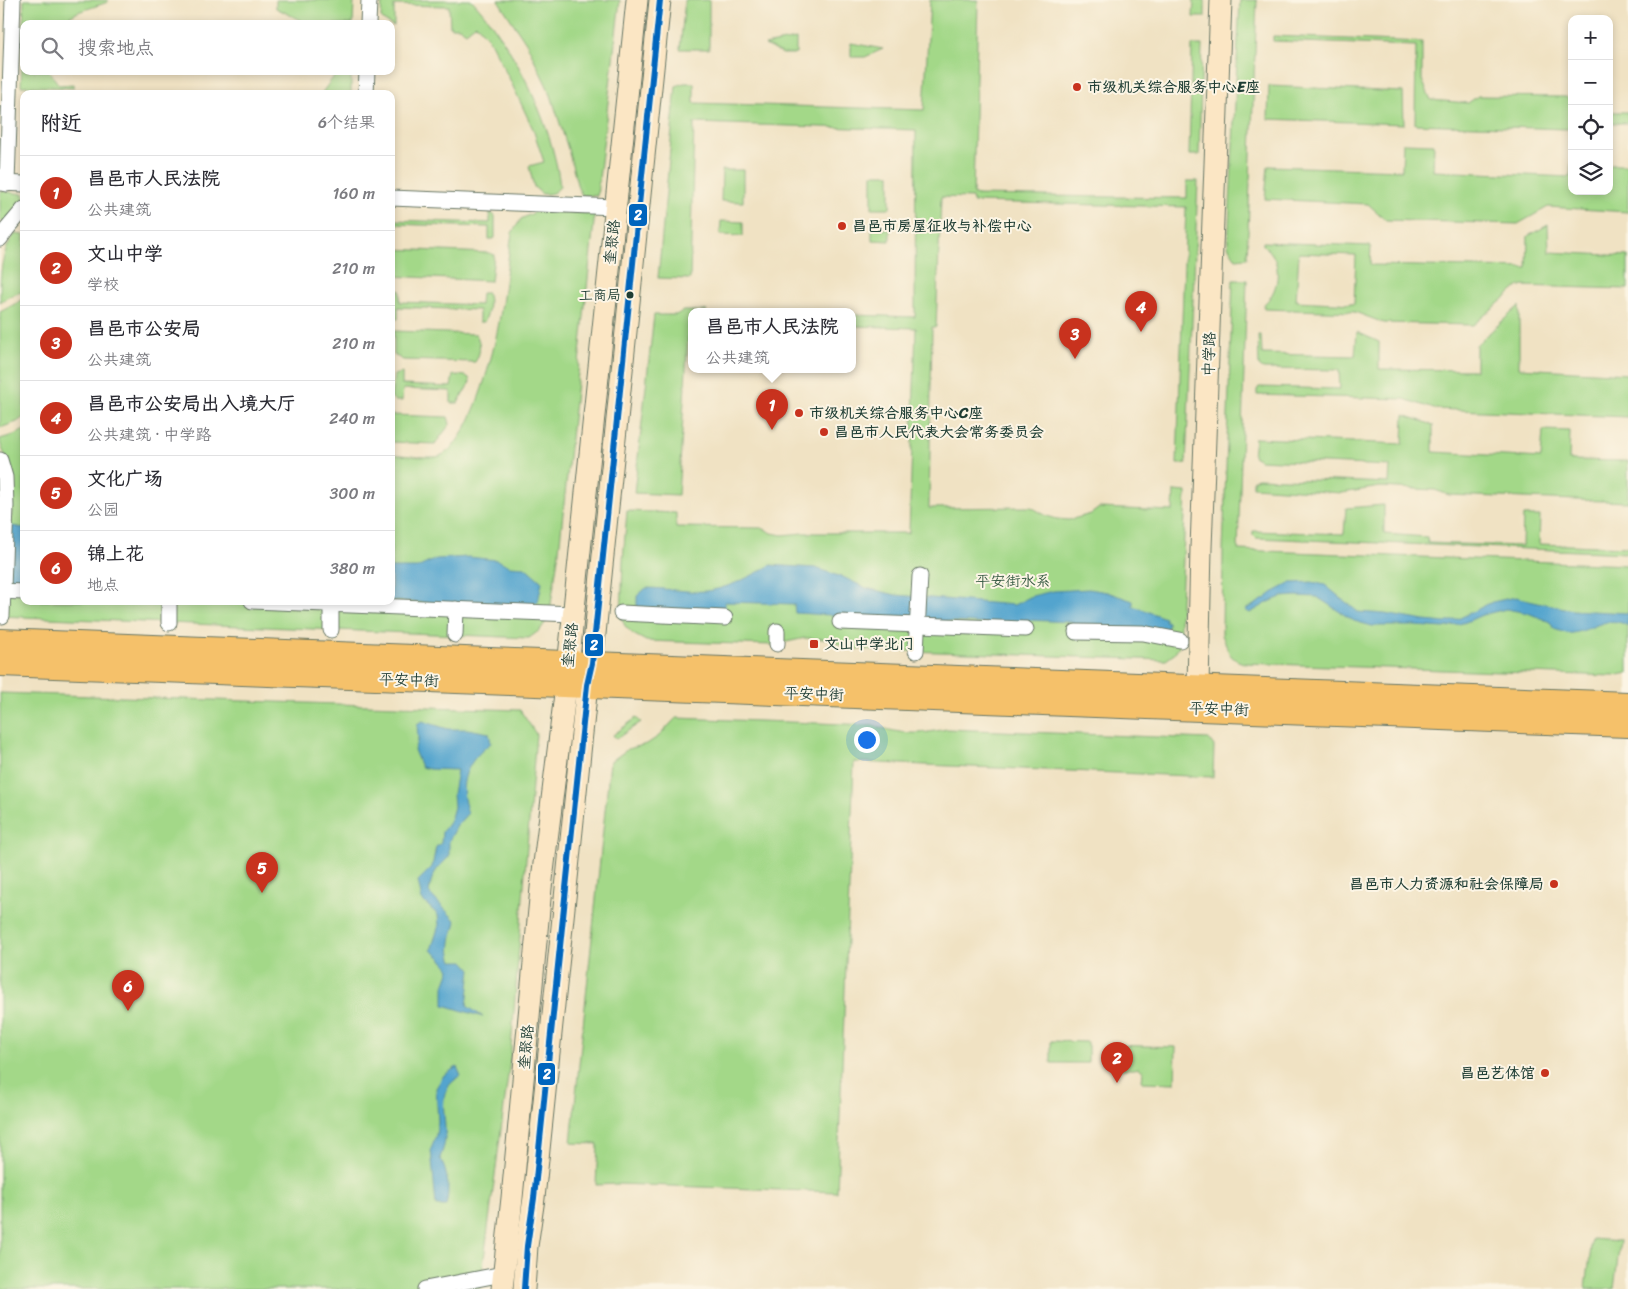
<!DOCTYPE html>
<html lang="zh">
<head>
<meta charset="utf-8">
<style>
	body { margin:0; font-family:Sriracha,"LXGW WenKai TC",sans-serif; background:#f7f7f7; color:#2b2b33 }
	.controls { position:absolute; right:15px; top:15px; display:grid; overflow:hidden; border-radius:10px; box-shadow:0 2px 8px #0003 }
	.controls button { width:45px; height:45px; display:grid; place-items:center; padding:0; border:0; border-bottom:1px solid #e1e1e2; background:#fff; color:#2b2b33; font:25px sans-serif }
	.you { position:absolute; left:866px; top:739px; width:18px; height:18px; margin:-12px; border:4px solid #fff; border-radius:50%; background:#1a73e8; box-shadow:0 0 0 8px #1a73e833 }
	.badge { display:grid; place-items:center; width:32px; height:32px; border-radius:50%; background:#c8321e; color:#fff; font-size:16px; font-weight:700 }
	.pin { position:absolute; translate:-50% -41px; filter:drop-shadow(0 1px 2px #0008) }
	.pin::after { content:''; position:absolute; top:26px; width:18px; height:15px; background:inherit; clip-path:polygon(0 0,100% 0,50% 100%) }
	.popup { position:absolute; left:688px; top:308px; width:168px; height:65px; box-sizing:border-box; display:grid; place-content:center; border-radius:10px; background:#fff; filter:drop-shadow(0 1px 4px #0005); font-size:16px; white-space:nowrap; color:#7c7c81 }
	.popup b { font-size:19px; color:#2b2b33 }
	.popup::after { content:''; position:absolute; left:50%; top:100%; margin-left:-10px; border:10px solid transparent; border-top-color:#fff }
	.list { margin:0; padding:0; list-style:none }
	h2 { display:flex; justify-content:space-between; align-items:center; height:65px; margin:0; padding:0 20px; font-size:21px }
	h2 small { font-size:16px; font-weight:400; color:#7c7c81 }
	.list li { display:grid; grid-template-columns:32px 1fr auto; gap:15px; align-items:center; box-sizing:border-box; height:75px; padding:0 20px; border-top:1px solid #e1e1e2 }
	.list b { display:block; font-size:19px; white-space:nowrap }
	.list p { margin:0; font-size:16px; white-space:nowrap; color:#7c7c81 }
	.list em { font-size:16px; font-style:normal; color:#7c7c81 }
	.icon { flex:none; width:28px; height:28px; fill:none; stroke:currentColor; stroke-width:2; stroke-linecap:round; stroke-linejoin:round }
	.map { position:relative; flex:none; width:1628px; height:1289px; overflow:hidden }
	.search { position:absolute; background:#fff; box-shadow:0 2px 8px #0003; left:20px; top:20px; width:375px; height:55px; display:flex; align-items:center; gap:12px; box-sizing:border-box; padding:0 18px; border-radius:10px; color:#7c7c81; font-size:19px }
	.panel { position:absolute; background:#fff; box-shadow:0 2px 8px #0003; left:20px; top:90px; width:375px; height:515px; border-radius:10px }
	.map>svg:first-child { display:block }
	.green { fill:#a3d888; stroke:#618a5e; fill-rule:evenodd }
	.water { fill:#53a4ce; stroke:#397081 }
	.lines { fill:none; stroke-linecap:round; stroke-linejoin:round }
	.street-casing { stroke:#687766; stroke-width:17 }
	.secondary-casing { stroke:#687766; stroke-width:23 }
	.primary-casing { stroke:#687766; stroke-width:26 }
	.street { stroke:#fff; stroke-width:15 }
	.secondary { stroke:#fbe6c4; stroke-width:21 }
	.primary { stroke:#f5c16b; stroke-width:24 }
	.bus-1-casing { stroke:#fcf5e5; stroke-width:10 }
	.bus-1 { stroke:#0065bd; stroke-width:6 }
	.poi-dot { fill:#c8321e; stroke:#fcf5e5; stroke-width:2 }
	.bus-dot { fill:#1f3d34; stroke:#fcf5e5; stroke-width:2 }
	.labels { text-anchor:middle; stroke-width:4; stroke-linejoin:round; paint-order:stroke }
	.bus-label { font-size:14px; fill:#1f3d34; stroke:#fcf5e5; text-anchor:end }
	.poi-label { font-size:15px; font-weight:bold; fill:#1f3d34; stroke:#fcf5e5; text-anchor:start }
	.street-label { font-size:15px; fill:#1f3d34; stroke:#fcf5e5 }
	.park-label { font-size:15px; fill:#395c45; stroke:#fcf5e5 }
	.line-badge { stroke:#fcf5e5; stroke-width:2 }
	.badge-label { font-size:14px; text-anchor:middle; font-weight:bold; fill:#fff }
</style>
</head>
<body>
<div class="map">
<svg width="1628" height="1289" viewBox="0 0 1628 1289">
	<rect width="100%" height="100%" fill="#fcf5e5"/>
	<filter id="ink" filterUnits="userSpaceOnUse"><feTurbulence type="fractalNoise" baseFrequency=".02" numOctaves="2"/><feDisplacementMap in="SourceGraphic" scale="10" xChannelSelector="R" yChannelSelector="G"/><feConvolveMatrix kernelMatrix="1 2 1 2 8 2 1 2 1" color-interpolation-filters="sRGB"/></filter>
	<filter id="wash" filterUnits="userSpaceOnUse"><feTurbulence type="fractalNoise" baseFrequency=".0096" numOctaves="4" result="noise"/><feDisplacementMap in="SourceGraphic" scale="20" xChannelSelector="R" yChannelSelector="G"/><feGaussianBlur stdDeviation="1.12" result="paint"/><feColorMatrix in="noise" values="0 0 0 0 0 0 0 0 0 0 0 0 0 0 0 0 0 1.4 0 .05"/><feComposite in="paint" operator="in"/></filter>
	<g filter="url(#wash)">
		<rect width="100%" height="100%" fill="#f0e2c3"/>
		<!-- green -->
		<g class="green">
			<path d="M24,0H108V2L78,12L57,24H24V71H49L59,85L73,84V88L21,86Z"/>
			<path d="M276,0H354L353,24H308L276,8Z"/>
			<path d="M382,0H472C514,45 553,125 560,186C555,194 551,194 542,194L534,187L529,166L544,162L533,129L510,80L489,39L476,24L466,32L459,27H450L449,6L394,5V26C389,24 385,22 381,18Z"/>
			<path d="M498,0H620L597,196L582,195L578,188L568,149L551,95L527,44Z"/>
			<path d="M685,0H709V49H680Z"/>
			<path d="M930,0H978L973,195L1187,198V181H1198L1186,464H1177L1186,207L973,202L972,198L941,197L936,327H932L929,508L1031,507L1047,516L1057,519L1069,520L1091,514L1099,508L1173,511L1174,491L1186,492L1179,646L1173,655L1166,660L852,649L826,639L805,638L773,645L646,641L633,634L625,626L621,617L623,560L627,511L676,513V527L762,528L772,533L782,535L803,533H909L916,328L852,326V315L915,317L916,130L694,123L690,279L658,278L676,86L684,83H694V103L924,110Z"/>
			<path d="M1194,0H1205V17H1193Z"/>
			<path d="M1240,0H1257L1247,258L1236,259L1228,246Z"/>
			<path d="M1273,36L1422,42V80L1431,100L1468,103L1478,96L1566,97L1572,101V127L1567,129L1415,124L1416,46L1273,41Z"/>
			<path d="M796,39V54H783L765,45Z"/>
			<path d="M851,43L883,49L865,57H851Z"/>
			<path d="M1192,45H1202L1199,155H1189Z"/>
			<path d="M338,71H351V94H321Z"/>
			<path d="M1269,86L1403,92L1404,124L1268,119Z"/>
			<rect x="1609" y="112" width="19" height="11"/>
			<path d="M1403,143L1434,144L1433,171L1570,177L1572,149V191H1609V165H1628V212L1548,207L1518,224L1386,220L1368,204L1265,199L1268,166L1402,170Z"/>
			<path d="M722,170H743V202L721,201Z"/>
			<rect x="872" y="174" width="18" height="34"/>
			<path d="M0,191L24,194V201L8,221H0Z"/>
			<path d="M490,212L495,216V238L492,239H489V227L391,224V220L490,223Z"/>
			<path d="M535,212L595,213L559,551L549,617L540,630L529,638L0,616C5,571 14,521 13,476C13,463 0,452 0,439L17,434L24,430V601H391V454C401,455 433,459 440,456C469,444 488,371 495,342C503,307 506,269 512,233L521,219Z"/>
			<path d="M721,221L743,222V236L720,235Z"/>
			<path d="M1548,225L1549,252L1628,256V289L1519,286L1473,325L1384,323L1355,312L1264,309V304C1281,290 1283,258 1263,245V242L1371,246L1370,265L1527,268L1528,236ZM1299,253L1356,255L1354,304L1296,301Z"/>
			<path d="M872,228L890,229V241L872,240Z"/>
			<path d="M15,234L24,235V291L10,296L0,302C0,277 0,253 15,234Z"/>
			<path d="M391,249L490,253L494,255L491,281L391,276Z"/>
			<path d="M1233,280H1247L1238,550L1628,565V673L1614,676L1244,663C1226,658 1229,649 1222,635L1223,550Z"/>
			<path d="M391,290H400V302L480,305L481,293H487C491,301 488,315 484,322H479V310L398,307V319H391Z"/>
			<path d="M24,299V417L17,422L0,428V312Z"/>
			<path d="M1519,306V368L1628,374V417L1434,409L1404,399L1257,395V390L1259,387L1340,389L1339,370L1263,369L1259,366L1258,335H1261L1262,354L1355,356L1357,332L1379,342V369L1476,370V345Z"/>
			<path d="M683,311H707H692V321L689,322L678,495L634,493L654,315H676Z"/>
			<path d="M394,331L476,334C481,344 481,353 475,362L403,360L394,355Z"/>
			<path d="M402,373V385L451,387L453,375L466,376L469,378L470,382L458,403H451V391L403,389L402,401H395L391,397L394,375Z"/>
			<path d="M391,415L448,417L450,424L435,444L391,442Z"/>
			<path d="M1404,415L1433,425V452L1541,458L1543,430L1570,431L1569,460L1628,461V502L1449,495L1435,490L1380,487L1342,493L1253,487V480L1258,478L1389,483L1390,466L1260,460L1253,456L1255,438L1403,444Z"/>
			<path d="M1384,505V534L1427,537L1428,543L1522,546L1523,516H1540L1539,544L1628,547V553L1256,538L1253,535V531L1344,534L1346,508Z"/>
			<path d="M0,693L520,710L536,734L510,1061L480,1289H0Z"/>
			<path d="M636,718L641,722L616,739L613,735Z"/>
			<path d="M676,718L873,725C903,735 916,735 947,729L1209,739L1214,746L1213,777L854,762L837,1192L617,1184L596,1185L598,1144L571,1143L610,762L628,749L647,744L659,736Z"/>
			<path d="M1051,1041L1088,1042V1063H1051Z"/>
			<path d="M1112,1045L1176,1047L1175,1083L1142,1082L1143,1071L1139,1068L1134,1069H1112Z"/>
			<path d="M1592,1239L1620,1241L1614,1289H1586Z"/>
		</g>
		<!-- water -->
		<g class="water">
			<path d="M12,526L24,528V589L0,588Z"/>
			<path d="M468,557L497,560L510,566L525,567L542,582L538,602L528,607L391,601V568H417L436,559Z"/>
			<path d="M771,565L815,568L845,578L866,588L896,595L1014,605L1032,596L1053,591L1089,589L1107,592L1133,601V606L1165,618V621L1168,622L1167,635L1073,627L1072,622L1026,620V626L795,613L794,604L725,602V614L637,611V596L646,588C665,588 695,594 713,590C733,586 753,575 771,565Z"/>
			<path d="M1312,582L1325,585L1358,612L1385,614L1425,621L1445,623L1460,618L1492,602L1516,597L1573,610L1628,613V626C1608,614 1593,630 1573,633C1567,634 1560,631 1554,629L1550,622L1528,613L1506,609L1482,615L1466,622L1444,628L1415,626H1372L1354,621L1317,597L1296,596L1281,597L1269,602L1250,613L1245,610L1266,598L1272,593L1291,583Z"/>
			<path d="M422,721L448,729H468L489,733L491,743C466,762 457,783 468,813L458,824L449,841V857C436,869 431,875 429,893L456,921C453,935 447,948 453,961H464L471,969L467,1006L483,1017L444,1005V986L450,969L441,958L431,950L439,925L438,915L422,900L418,881L432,867L436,847L441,843L442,832L450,821L454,807L453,794L457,770L429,769L421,767L414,750L418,739L417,724Z"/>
			<path d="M457,1067L461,1076C434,1090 447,1114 445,1139C445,1145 442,1152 440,1158C448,1173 450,1189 446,1206H436L431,1149L436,1135L438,1122L436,1088L444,1075Z"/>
		</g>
	</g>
	<g filter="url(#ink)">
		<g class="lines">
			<!-- street casing -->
			<g class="street-casing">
				<g id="street">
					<path d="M368,24L369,0"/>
					<path d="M366,94L367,71"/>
					<path d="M0,183L24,184"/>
					<path d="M7,184L13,0"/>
					<path d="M391,198L616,207"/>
					<path d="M0,239L7,229L24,209"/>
					<path d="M0,460L5,477L6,506L2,616"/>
					<path d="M0,591L24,592"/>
					<path d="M169,601V623"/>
					<path d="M252,601L573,614"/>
					<path d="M331,601V630"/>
					<path d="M621,613L725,618"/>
					<path d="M840,622L1026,629"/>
					<path d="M777,631V644"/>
					<path d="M1076,632L1143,633L1180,640"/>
					<path d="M455,635L456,609"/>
					<path d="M916,651L920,576"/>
					<path d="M425,1289L503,1274"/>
				</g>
			</g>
			<!-- secondary casing -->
			<g class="secondary-casing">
				<g id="secondary">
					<path d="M1196,704L1198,687L1201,548L1221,0"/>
					<path d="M502,1289L512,1198L541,888L566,686L637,0"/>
					<path d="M524,1289L527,1246L534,1198L587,685L592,663L660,0"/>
				</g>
			</g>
			<!-- primary casing -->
			<g class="primary-casing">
				<g id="primary">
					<path d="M0,641L1628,704"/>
					<path d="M0,664L1628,725"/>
				</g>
			</g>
			<!-- street -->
			<use href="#street" class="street"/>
			<!-- secondary -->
			<use href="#secondary" class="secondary"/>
			<!-- primary -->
			<use href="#primary" class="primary"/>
			<!-- bus-1 casing -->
			<g class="bus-1-casing">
				<path id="bus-1" d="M524,1289L527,1246L534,1198L587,685L592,663L660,0"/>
			</g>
			<!-- bus-1 -->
			<use href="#bus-1" class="bus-1"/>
		</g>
	</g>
	<!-- markers -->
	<g class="poi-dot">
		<circle cx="1077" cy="87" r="5"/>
		<circle cx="842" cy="226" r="5"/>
		<circle cx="799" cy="413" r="5"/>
		<circle cx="824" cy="432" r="5"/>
		<rect x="809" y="639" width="10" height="10" rx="2.5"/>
		<circle cx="1554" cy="884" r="5"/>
		<circle cx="1545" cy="1073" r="5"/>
	</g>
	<circle class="bus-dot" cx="630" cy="295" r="4.5"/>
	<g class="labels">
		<!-- bus labels -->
		<g class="bus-label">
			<text x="621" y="300">工商局</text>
		</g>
		<!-- poi labels -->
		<g class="poi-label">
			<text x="1087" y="92">市级机关综合服务中心E座</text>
			<text x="852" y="231">昌邑市房屋征收与补偿中心</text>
			<text x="809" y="418">市级机关综合服务中心C座</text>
			<text x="834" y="437">昌邑市人民代表大会常务委员会</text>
			<text x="824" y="649">文山中学北门</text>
			<text x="1544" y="889" text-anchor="end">昌邑市人力资源和社会保障局</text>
			<text x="1535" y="1078" text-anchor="end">昌邑艺体馆</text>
		</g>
		<!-- street labels -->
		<g class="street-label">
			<text transform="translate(612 242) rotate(-84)" y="5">奎聚路</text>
			<text transform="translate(1209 354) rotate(-88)" y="5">中学路</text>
			<text transform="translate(570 645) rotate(-84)" y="5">奎聚路</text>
			<text transform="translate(409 680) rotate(2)" y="5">平安中街</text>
			<text transform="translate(814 694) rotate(2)" y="5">平安中街</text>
			<text transform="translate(1219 709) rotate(2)" y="5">平安中街</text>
			<text transform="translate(526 1047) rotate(-85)" y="5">奎聚路</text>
		</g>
		<!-- park labels -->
		<g class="park-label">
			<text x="1013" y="586">平安街水系</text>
		</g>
	</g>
	<g class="line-badge">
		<rect x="628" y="203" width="20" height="24" rx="5" fill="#0065bd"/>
		<rect x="584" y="633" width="20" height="24" rx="5" fill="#0065bd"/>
		<rect x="537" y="1062" width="19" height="24" rx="5" fill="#0065bd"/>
	</g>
	<g class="badge-label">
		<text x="638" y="220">2</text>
		<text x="594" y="650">2</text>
		<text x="547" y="1079">2</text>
	</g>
</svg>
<div class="controls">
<button>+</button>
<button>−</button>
<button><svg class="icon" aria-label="locate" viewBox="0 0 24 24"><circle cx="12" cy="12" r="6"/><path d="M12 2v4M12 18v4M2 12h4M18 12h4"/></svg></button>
<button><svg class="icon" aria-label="layers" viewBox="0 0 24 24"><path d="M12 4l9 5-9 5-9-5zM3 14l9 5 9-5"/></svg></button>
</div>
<div class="you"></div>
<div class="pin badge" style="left:772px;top:430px">1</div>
<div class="popup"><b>昌邑市人民法院</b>公共建筑</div>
<div class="pin badge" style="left:1117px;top:1083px">2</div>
<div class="pin badge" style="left:1075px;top:359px">3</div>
<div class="pin badge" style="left:1141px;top:332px">4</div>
<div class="pin badge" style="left:262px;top:893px">5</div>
<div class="pin badge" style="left:128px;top:1011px">6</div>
<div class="search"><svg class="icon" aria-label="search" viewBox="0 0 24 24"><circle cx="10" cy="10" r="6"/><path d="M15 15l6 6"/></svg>搜索地点</div>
<section class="panel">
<h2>附近<small>6个结果</small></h2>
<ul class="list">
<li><span class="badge">1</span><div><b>昌邑市人民法院</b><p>公共建筑</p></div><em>160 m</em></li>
<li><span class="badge">2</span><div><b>文山中学</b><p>学校</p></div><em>210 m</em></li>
<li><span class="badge">3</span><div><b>昌邑市公安局</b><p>公共建筑</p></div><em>210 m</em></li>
<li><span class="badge">4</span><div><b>昌邑市公安局出入境大厅</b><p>公共建筑 · 中学路</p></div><em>240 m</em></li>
<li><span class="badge">5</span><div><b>文化广场</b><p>公园</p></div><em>300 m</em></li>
<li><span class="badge">6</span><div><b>锦上花</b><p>地点</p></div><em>380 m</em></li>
</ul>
</section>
</div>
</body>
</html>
